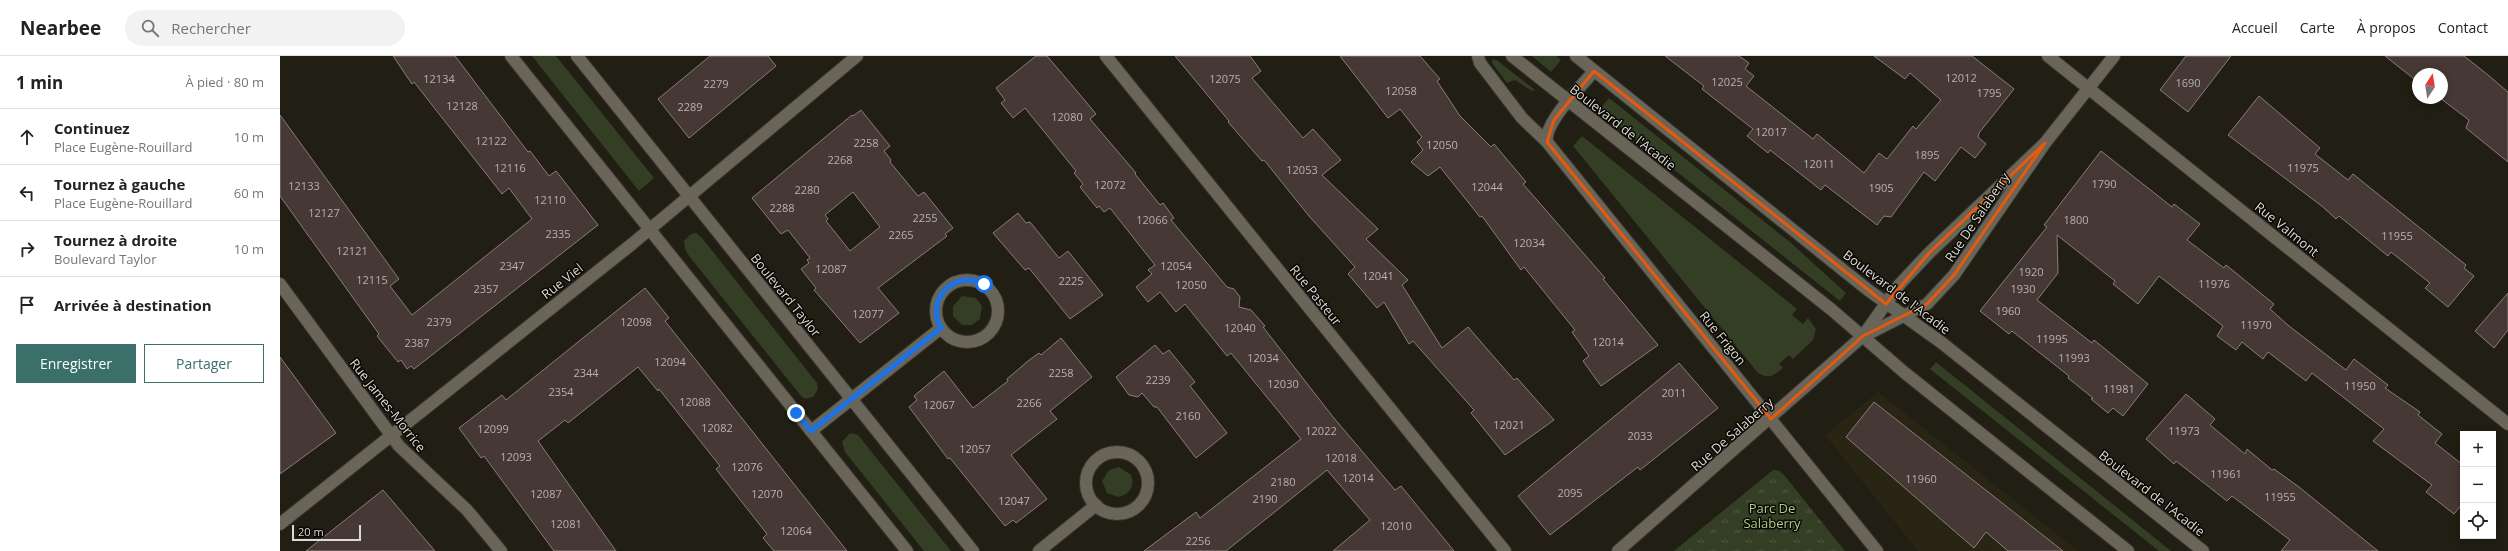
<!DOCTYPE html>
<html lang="fr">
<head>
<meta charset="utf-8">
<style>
	body { margin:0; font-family:"Open Sans",sans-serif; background:#f2f2f2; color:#222 }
	.controls { position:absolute; right:12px; bottom:12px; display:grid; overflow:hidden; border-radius:0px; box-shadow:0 2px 10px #0003 }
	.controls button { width:36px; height:36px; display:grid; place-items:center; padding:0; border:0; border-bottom:1px solid #e0e0e0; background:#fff; color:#222; font:20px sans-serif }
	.compass { position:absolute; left:2132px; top:12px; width:36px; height:36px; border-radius:50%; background:#fff; box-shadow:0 2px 10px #0003; rotate:12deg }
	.scale { position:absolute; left:12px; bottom:10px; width:69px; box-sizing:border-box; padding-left:4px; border:2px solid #dcdbd3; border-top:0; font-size:11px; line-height:14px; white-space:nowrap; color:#dcdbd3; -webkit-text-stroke:3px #090804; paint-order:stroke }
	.stop { position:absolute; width:12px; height:12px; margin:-9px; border:3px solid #1a73e8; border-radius:50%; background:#fff }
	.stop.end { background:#1a73e8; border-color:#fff; box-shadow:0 1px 4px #0008 }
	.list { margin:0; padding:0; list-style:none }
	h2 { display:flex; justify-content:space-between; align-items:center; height:52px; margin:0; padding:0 16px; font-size:17px }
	h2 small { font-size:13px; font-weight:400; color:#767676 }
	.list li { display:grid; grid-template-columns:26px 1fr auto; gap:12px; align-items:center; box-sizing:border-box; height:56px; padding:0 16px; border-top:1px solid #e0e0e0 }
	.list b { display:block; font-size:15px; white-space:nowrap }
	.list p { margin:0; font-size:13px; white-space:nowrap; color:#767676 }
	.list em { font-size:13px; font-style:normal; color:#767676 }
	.actions { display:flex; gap:8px; padding:12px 16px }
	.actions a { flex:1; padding:9px 0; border:1px solid #3a6f6a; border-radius:0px; text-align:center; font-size:14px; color:#3a6f6a }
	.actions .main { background:#3a6f6a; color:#fff }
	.icon { flex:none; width:22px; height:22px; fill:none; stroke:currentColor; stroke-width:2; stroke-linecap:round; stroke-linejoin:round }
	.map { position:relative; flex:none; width:2228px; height:495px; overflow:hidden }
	header { display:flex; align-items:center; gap:24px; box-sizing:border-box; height:56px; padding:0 20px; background:#fff; border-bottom:1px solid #e0e0e0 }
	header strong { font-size:19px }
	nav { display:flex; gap:22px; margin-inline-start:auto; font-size:14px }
	.search { width:280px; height:36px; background:#f2f2f2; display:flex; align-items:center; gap:10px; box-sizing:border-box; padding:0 14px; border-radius:22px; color:#767676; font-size:15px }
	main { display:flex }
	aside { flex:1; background:#fff }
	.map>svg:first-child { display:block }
	.built { fill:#292514 }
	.grass { fill:#343e25 }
	.park { fill:url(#park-tufts) }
	.building { fill:#453835; stroke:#8c7c79; fill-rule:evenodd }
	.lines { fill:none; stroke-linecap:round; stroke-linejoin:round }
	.street-casing { stroke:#383630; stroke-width:14 }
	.secondary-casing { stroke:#383630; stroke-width:14 }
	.street { stroke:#696558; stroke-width:12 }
	.secondary { stroke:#696558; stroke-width:12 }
	.route { stroke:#1a73e8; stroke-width:5 }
	.marked { fill:none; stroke:#e8590c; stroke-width:3; stroke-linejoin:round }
	.labels { text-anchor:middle; stroke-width:3; stroke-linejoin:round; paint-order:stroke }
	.number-label { font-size:11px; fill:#b6b2ac }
	.street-label { font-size:13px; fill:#dcdbd3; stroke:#090804 }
	.park-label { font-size:13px; fill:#afce84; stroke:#090804 }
</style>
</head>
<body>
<header>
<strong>Nearbee</strong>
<div class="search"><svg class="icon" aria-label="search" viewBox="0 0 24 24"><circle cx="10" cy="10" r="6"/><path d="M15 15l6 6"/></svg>Rechercher</div>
<nav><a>Accueil</a><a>Carte</a><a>À propos</a><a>Contact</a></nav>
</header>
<main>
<aside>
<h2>1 min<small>À pied · 80 m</small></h2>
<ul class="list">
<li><svg class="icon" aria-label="ahead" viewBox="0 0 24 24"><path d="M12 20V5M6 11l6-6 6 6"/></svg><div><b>Continuez</b><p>Place Eugène-Rouillard</p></div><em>10 m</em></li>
<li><svg class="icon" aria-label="left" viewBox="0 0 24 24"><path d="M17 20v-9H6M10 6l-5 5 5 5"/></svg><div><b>Tournez à gauche</b><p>Place Eugène-Rouillard</p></div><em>60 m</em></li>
<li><svg class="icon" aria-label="right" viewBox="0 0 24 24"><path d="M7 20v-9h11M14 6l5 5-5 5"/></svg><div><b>Tournez à droite</b><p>Boulevard Taylor</p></div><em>10 m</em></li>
<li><svg class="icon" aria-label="arrive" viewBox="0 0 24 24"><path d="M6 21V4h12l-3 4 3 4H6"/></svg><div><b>Arrivée à destination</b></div></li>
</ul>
<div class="actions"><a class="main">Enregistrer</a><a>Partager</a></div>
</aside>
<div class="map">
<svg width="2228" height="495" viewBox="0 0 2228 495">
	<defs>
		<pattern id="park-tufts" width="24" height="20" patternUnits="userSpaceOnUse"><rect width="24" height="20" fill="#343e25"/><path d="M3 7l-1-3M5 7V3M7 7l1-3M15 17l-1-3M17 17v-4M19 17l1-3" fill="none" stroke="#515944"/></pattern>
	</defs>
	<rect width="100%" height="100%" fill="#211e13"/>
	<!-- built -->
	<path class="built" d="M1598,336L1798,495H1638L1545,379Z"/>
	<!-- grass -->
	<g class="grass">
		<path d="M252,0H276L374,122L359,135Z"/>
		<path d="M1252,0H1276L1281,4L1271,16Z"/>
		<path d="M1213,3L1218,5L1255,34L1252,35L1235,24L1227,27L1212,7Z"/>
		<path d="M1329,42L1510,186L1566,237L1560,245L1319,54Z"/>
		<path d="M1302,80L1517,253L1512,259L1523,268L1528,262L1536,273L1533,284L1513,303L1509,299L1499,308L1503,312C1493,320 1489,323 1478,317L1293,90Z"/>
		<path d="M416,177L422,182L537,327L538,333L533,341L525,343L521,340L409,200L405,193L404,185L411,178Z"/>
		<path d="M682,240L696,242L702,250L700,263L692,269H682L673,260V250Z"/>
		<path d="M1656,306L1891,495H1879L1650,313Z"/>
		<path d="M570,377L578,379L671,495H644L565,396L562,386Z"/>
		<path d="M839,411L851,419C855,430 850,438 839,441L827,437L822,425L829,414Z"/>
	</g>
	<!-- park -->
	<path class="park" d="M1493,414L1499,415L1504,419L1565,495H1394Z"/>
	<!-- building -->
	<g class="building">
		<path d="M113,0H175L248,96L250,95L269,120L276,115L318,169L134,313L131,310L127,313L121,304L118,306L97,280L99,278L0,140V59L119,223L110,230L132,259L252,163L229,132L222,138L134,26L132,28Z"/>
		<path d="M430,0H488L496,10L409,82L378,43Z"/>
		<path d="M756,0H767L796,34L816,58L810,63L856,117L855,118L880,149L883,147L894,162L891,164L947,231L954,233L960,241L959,251L971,254L985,270L983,271L1053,361L1115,434L1121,430L1174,495H1053L1090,464L1047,414L946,495H864L916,456L920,462L1021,383L951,297L947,300L905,248L896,256L880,236L868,246L856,231L872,218L868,214L875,209L830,152L824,156L819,150L817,152L800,131L803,128L794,117L796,115L745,52L733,62L721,47L725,44L716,32Z"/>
		<path d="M895,0H970L981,15L972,22L1023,82L1033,73L1061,104L1042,119L1098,173L1086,183L1128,224L1122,229L1162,292L1188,271L1234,324L1237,322L1274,364L1225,399L1191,357L1194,354L1133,285L1129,288L1104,246L1097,252L1068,218L1075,211L1029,160L984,104L982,105L948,66L949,65Z"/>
		<path d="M1060,0H1140L1160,23L1157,25L1180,60L1211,91L1214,88L1246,126L1243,128L1325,222L1323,223L1378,289L1321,330L1303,305L1309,300L1292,276L1295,274L1244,211L1241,214L1202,160L1200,161L1160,111L1148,120L1131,106L1143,94L1137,86L1142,81L1120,53L1108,62Z"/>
		<path d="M1385,0H1459L1469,7L1465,13L1474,20L1466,30L1533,83L1537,78L1584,117L1599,97L1607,103L1633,70L1636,73L1661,44L1630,17L1625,23L1594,0H1692L1734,33L1699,77L1698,81L1706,88L1695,102L1681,91L1655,125L1644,116L1611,161L1604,160L1597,169L1545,129L1541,134L1490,94L1488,97L1467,80L1473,73L1422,33L1424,30Z"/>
		<path d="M1906,0H1951L1908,56L1880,34Z"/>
		<path d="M2105,0H2184L2208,19L2228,36V106L2186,72L2189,64L2160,42H2162V18H2138V26Z"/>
		<path d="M1979,40L2040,92L2035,98L2068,124L2073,118L2186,209L2184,212L2194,220L2168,251L2145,232L2150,227L2111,196L2108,200L2059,160L2056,163L2043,151L1948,79Z"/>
		<path d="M581,54L610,90L604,95L611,104L610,106L638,140L644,136L673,172L665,178L667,180L598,232L619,257L580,287L534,234L536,232L521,213L529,207L527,204L530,202L508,174L501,178L472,142L572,59L573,60ZM573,136L600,171L570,195L546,165L548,163L545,159Z"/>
		<path d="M1821,95L1892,151L1894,148L1920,168L1907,184L1944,212L1946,209L1994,248L1990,253L2009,270L2066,314L2074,303L2108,329L2105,332L2140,356L2138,359L2162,378L2155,387L2183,409V447L2174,458L2146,436L2152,429L2093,385L2104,373L2032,317L2026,325L1988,296L1983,303L1962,286L1956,294L1937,280L1943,270L1879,220L1858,248L1833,228L1835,225L1777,179L1778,217L1757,244L1812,287L1814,284L1868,328L1843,360L1833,352L1828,357L1811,343L1813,342L1788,322L1789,320L1732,275L1729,278L1700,255L1767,171L1764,169Z"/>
		<path d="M738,157L746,167L750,166L779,202L788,195L823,239L790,263L749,212L745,214L713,177Z"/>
		<path d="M365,232L389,262L385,265L567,495H494L483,482L487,478L436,413L440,410L379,333L378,335L358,311L288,367L285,364L258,385L336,495H274L204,400L201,402L179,372L222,339L226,344Z"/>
		<path d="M2228,237V274L2214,292L2195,275Z"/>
		<path d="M781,282L812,321L770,355L777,363L731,399L767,443L736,467L733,464L725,470L670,402L668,403L629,351L637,344L634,340L664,315L693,352L728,325L727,323L748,305L759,297L761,299Z"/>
		<path d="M875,289L883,298L889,294L915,326L910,330L947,377L916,402L877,351H874L862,337L858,341L849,339L836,321Z"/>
		<path d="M0,301L56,377L0,418Z"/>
		<path d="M1399,307L1438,352L1360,414L1358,411L1270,479L1238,440Z"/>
		<path d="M1906,338L1935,363L1930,369L1965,398L1967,393L1992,414L1994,413L2019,431L2098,495H2001L2010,484L1952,440L1947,445L1896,405L1894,408L1866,383Z"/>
		<path d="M1594,346L1783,495H1728L1706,476L1694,492L1566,381Z"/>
		<path d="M103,434L155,495H26Z"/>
	</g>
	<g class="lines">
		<!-- street casing -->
		<g class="street-casing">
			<g id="street">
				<path d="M231,0L627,495"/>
				<path d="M297,0L693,495"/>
				<path d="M826,0L1225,495"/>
				<path d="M1198,0L1200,7L1242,62L1267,86L1597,495"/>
				<path d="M1768,0L2228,368"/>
				<path d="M1267,86C1264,66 1301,31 1314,15"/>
				<circle cx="687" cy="255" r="31"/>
				<path d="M0,228L119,390L187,454L221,495"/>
				<path d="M531,375L661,272"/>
				<circle cx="837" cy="427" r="31"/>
				<path d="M0,468L352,188L577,0"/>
				<path d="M759,495L816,449"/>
			</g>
		</g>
		<!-- secondary casing -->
		<g class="secondary-casing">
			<g id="secondary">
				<path d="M1232,0L1552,254L1625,317L1848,495"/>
				<path d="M1296,0L1588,234L1662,287L1923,495"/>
				<path d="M1586,279L1647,248L1674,219L1765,87L1834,0"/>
				<path d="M1338,495L1583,280L1619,229L1649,197L1765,87"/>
			</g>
		</g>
		<!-- street -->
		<use href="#street" class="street"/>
		<!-- secondary -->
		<use href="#secondary" class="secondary"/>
	</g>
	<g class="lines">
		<!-- route -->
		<path class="route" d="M516,357L531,375L661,272C645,243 674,213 704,228"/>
	</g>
	<!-- marked area -->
	<path class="marked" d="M1314,15L1606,248L1649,197L1765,87L1674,219L1647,248L1583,280L1491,363L1267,86L1274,64Z"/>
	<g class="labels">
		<!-- number labels -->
		<g class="number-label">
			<text x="1681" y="26">12012</text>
			<text x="159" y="27">12134</text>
			<text x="945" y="27">12075</text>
			<text x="1447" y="30">12025</text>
			<text x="1908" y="31">1690</text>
			<text x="436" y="32">2279</text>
			<text x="1121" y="39">12058</text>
			<text x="1709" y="41">1795</text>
			<text x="182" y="54">12128</text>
			<text x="410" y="55">2289</text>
			<text x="787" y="65">12080</text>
			<text x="1491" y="80">12017</text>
			<text x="211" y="89">12122</text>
			<text x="586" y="91">2258</text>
			<text x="1162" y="93">12050</text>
			<text x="1647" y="103">1895</text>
			<text x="560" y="108">2268</text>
			<text x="1539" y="112">12011</text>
			<text x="230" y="116">12116</text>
			<text x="2023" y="116">11975</text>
			<text x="1022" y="118">12053</text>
			<text x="1824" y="132">1790</text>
			<text x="830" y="133">12072</text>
			<text x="24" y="134">12133</text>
			<text x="1207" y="135">12044</text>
			<text x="1601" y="136">1905</text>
			<text x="527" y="138">2280</text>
			<text x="270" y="148">12110</text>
			<text x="502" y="156">2288</text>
			<text x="44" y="161">12127</text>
			<text x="645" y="166">2255</text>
			<text x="872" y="168">12066</text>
			<text x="1796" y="168">1800</text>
			<text x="278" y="182">2335</text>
			<text x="621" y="183">2265</text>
			<text x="2117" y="184">11955</text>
			<text x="1249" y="191">12034</text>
			<text x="72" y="199">12121</text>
			<text x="232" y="214">2347</text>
			<text x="896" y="214">12054</text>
			<text x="551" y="217">12087</text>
			<text x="1751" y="220">1920</text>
			<text x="1098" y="224">12041</text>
			<text x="92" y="228">12115</text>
			<text x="791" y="229">2225</text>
			<text x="1934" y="232">11976</text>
			<text x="911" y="233">12050</text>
			<text x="206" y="237">2357</text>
			<text x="1743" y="237">1930</text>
			<text x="1728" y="259">1960</text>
			<text x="588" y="262">12077</text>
			<text x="159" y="270">2379</text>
			<text x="356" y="270">12098</text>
			<text x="1976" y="273">11970</text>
			<text x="960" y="276">12040</text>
			<text x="1772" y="287">11995</text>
			<text x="1328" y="290">12014</text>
			<text x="137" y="291">2387</text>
			<text x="983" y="306">12034</text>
			<text x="1794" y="306">11993</text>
			<text x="390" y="310">12094</text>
			<text x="306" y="321">2344</text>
			<text x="781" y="321">2258</text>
			<text x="878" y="328">2239</text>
			<text x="1003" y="332">12030</text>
			<text x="2080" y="334">11950</text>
			<text x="1839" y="337">11981</text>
			<text x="281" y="340">2354</text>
			<text x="1394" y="341">2011</text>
			<text x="415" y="350">12088</text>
			<text x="749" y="351">2266</text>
			<text x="659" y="353">12067</text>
			<text x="908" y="364">2160</text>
			<text x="1229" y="373">12021</text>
			<text x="437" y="376">12082</text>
			<text x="213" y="377">12099</text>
			<text x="1041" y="379">12022</text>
			<text x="1904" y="379">11973</text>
			<text x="1360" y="384">2033</text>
			<text x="695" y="397">12057</text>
			<text x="236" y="405">12093</text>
			<text x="1061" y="406">12018</text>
			<text x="467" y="415">12076</text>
			<text x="1946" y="422">11961</text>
			<text x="1078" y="426">12014</text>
			<text x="1641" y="427">11960</text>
			<text x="1003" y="430">2180</text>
			<text x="1290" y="441">2095</text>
			<text x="266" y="442">12087</text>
			<text x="487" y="442">12070</text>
			<text x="2000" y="445">11955</text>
			<text x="985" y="447">2190</text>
			<text x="734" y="449">12047</text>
			<text x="286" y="472">12081</text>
			<text x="1116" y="474">12010</text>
			<text x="516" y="479">12064</text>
			<text x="918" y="489">2256</text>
		</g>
		<!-- street labels -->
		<g class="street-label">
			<text transform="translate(1343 71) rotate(38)" y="5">Boulevard de l'Acadie</text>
			<text transform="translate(1697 161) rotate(-56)" y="5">Rue De Salaberry</text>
			<text transform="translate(2007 173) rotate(39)" y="5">Rue Valmont</text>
			<text transform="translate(282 225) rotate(-38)" y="5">Rue Viel</text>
			<text transform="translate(1617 236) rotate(37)" y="5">Boulevard de l'Acadie</text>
			<text transform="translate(506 239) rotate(51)" y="5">Boulevard Taylor</text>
			<text transform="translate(1036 239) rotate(51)" y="5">Rue Pasteur</text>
			<text transform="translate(1443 282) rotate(51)" y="5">Rue Frigon</text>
			<text transform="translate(108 349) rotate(52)" y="5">Rue James-Morrice</text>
			<text transform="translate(1452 378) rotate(-41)" y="5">Rue De Salaberry</text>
			<text transform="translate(1872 437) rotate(38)" y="5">Boulevard de l'Acadie</text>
		</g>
		<!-- park labels -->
		<g class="park-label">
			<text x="1492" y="457">Parc De<tspan x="1492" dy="15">Salaberry</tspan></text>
		</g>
	</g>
</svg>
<div class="controls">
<button>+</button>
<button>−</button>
<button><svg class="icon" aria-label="locate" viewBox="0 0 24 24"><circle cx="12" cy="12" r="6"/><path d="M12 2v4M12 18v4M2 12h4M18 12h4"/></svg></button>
</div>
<svg class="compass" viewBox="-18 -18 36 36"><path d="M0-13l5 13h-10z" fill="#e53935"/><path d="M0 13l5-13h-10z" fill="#767676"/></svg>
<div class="scale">20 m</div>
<div class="stop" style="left:704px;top:228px"></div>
<div class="stop end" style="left:516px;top:357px"></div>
</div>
</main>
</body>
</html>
